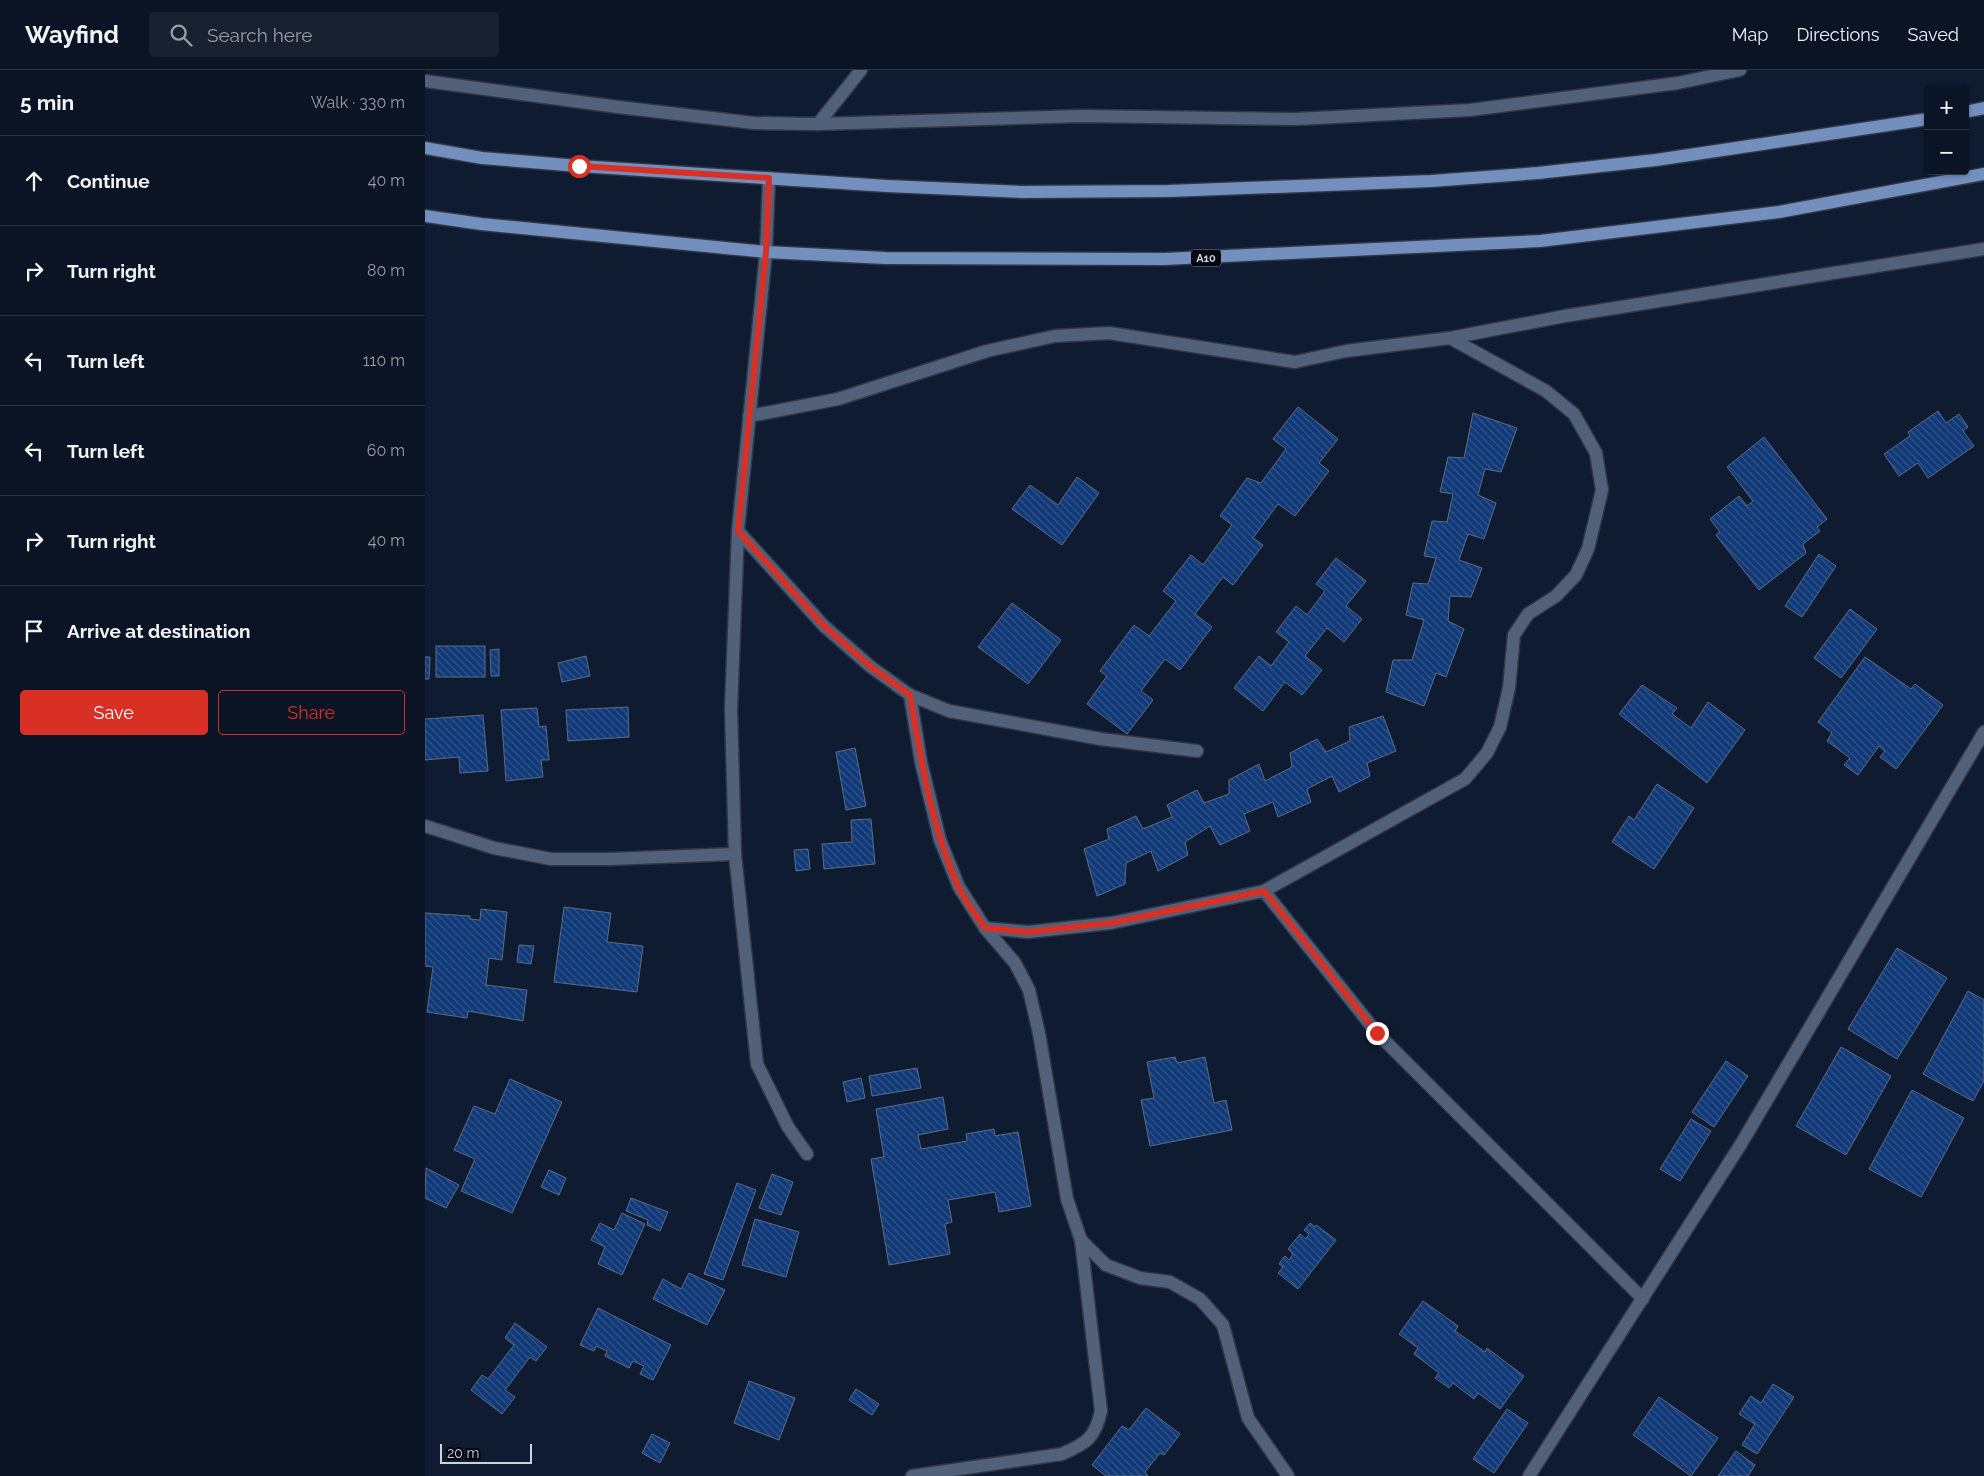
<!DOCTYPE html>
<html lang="en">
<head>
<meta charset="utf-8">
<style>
	body { margin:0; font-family:Raleway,sans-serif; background:#192131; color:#f1f3f6 }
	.controls { position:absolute; right:15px; top:15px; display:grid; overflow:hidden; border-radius:5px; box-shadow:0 1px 4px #0004 }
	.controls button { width:45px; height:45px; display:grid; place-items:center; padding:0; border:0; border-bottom:1px solid #2b3341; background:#0b1424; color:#f1f3f6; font:25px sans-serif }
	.scale { position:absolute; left:15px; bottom:12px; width:92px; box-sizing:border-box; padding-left:5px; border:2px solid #cad3e1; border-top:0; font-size:14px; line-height:18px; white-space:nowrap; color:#cad3e1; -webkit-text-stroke:4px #03060e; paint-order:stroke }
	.stop { position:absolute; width:15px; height:15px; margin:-11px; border:4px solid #d93025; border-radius:50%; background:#fff }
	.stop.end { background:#d93025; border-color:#fff; box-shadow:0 1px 5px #0008 }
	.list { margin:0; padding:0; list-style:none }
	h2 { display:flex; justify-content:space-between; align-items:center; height:65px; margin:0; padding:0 20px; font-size:21px }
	h2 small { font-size:16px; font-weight:400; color:#9a9ea6 }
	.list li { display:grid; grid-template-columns:32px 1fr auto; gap:15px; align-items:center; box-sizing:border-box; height:90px; padding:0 20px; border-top:1px solid #2b3341 }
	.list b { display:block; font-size:19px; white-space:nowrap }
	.list em { font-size:16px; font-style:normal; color:#9a9ea6 }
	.actions { display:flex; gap:10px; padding:15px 20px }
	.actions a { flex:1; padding:11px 0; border:1px solid #d93025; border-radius:5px; text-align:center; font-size:18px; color:#d93025 }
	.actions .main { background:#d93025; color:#fff }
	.icon { flex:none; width:28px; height:28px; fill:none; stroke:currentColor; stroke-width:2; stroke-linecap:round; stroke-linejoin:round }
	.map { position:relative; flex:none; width:1559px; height:1406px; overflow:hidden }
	header { display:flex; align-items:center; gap:30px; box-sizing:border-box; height:70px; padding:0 25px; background:#0b1424; border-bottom:1px solid #2b3341 }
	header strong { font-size:24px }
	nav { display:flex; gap:28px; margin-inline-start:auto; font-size:18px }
	.search { width:350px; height:45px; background:#192131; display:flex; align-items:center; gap:12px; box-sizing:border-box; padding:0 18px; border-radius:5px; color:#9a9ea6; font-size:19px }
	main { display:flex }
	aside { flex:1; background:#0b1424 }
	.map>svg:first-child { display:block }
	.building { fill:url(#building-back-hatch); stroke:#5c6c85 }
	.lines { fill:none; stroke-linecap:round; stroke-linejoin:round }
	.minor-casing { stroke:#313647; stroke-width:15 }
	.major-casing { stroke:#313647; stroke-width:15 }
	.minor { stroke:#52617a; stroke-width:12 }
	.major { stroke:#728fbd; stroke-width:12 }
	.route { stroke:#d93025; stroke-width:6 }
	.labels { text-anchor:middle; stroke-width:5; stroke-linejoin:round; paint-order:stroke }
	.shield { fill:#03060e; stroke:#8e96a2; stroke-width:1 }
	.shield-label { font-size:11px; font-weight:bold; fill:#cad3e1 }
</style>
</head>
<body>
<header>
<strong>Wayfind</strong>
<div class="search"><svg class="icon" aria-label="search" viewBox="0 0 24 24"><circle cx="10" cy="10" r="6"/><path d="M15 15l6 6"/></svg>Search here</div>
<nav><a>Map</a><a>Directions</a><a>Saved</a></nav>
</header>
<main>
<aside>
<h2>5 min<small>Walk · 330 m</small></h2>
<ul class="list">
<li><svg class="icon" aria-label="ahead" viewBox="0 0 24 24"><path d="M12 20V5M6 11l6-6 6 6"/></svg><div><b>Continue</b></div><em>40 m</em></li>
<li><svg class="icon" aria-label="right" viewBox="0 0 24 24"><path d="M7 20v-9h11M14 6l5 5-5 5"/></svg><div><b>Turn right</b></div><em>80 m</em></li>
<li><svg class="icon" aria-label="left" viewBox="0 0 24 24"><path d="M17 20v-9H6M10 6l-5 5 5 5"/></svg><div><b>Turn left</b></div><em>110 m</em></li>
<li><svg class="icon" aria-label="left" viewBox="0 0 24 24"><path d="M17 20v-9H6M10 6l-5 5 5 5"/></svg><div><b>Turn left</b></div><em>60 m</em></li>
<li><svg class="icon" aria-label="right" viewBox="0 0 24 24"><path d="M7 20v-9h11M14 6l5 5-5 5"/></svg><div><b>Turn right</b></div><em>40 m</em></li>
<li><svg class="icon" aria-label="arrive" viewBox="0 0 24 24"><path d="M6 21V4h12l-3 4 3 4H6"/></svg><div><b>Arrive at destination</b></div></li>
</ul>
<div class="actions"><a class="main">Save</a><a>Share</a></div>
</aside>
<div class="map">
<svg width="1559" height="1406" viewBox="0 0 1559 1406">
	<defs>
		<pattern id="building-back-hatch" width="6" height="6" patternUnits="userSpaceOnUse" patternTransform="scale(1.25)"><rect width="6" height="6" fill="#113978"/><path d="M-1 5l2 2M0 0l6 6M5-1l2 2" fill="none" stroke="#32558b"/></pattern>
	</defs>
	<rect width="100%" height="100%" fill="#0f1b30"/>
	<!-- building -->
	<g class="building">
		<path d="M873,337L913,369L894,393L904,401L870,446L853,434L828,468L838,475L808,515L798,507L770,544L787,557L755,600L740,589L716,621L728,630L702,664L662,634L682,606L675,601L709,555L724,566L751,531L738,521L766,485L778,495L807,455L795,446L822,408L836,413L861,379L848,369Z"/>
		<path d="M1513,341L1521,353L1534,344L1543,357L1538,361L1549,376L1503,408L1493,393L1474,406L1459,384L1485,366L1483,362Z"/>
		<path d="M1048,343L1092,358L1076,402L1060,399L1053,425L1071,433L1059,469L1043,464L1034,490L1057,498L1046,527L1025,526L1023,551L1039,559L1021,607L1011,603L999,636L961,622L968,590H987L999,550L981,545L988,513L1003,514L1011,488L999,486L1007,451L1022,452L1028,424L1015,422L1023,387L1039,388Z"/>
		<path d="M1339,367L1402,449L1392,457L1395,461L1378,474L1381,483L1334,520L1291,465L1295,462L1285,449L1314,426L1322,436L1328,431L1302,397Z"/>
		<path d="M652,407L674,423L637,475L587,439L605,415L633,435Z"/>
		<path d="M1394,484L1411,496L1377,547L1360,536Z"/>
		<path d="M911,488L941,511L921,536L937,549L919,572L902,558L880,586L897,600L877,625L860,612L838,641L809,618L834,586L846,596L864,572L851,562L871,536L882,545L900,521L891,514Z"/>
		<path d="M587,533L636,570L603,614L553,577Z"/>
		<path d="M1425,539L1452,559L1416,608L1389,588Z"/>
		<rect x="11" y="576" width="49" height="31"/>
		<path d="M74,579V606H66L65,580Z"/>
		<path d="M161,586L165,606L137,612L133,593Z"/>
		<path d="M0,587H5L4,609H0Z"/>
		<path d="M1440,587L1486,619L1490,614L1518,635L1471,699L1455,687L1460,681L1454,676L1433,705L1419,695L1425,688L1402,671L1407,663L1393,652Z"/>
		<path d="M1217,615L1252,638L1247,644L1266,658L1283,632L1320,660L1282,713L1194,644Z"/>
		<path d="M203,637L204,667L143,671L141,640Z"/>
		<path d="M112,638L114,657L121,656L124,690H116L118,707L81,711L76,640Z"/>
		<path d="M58,645L63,701L35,703L34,687L0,690V649Z"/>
		<path d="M958,646L971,681L942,693L945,706L914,722L907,706L882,719L886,732L853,747L848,732L819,744L825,761L795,775L785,756L760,772L763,785L733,801L726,781L701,793L700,814L672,826L659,779L684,769L682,759L711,746L718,759L747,747L742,735L772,720L779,733L804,724V710L834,694L840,711L867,697L865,683L892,669L901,682L925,671L924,657Z"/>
		<path d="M430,678L441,736L421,740L411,682Z"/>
		<path d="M1232,714L1269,738L1229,799L1187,772L1204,746L1209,750Z"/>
		<path d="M446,749L450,794L399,799L397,774L427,772L426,750Z"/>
		<path d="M383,779L385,799L371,801L369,780Z"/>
		<path d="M139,837L186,843L182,872L218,876L212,922L129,912Z"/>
		<path d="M56,839L82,842L77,890L64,888L61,915L102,920L98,951L43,941L42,948L2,942L8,897L0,896V843L45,846V849L55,850Z"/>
		<path d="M94,875L109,876L106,894L92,892Z"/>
		<path d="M1472,878L1522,908L1472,989L1423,959Z"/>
		<path d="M1543,921L1559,930V1011L1548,1031L1498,1004Z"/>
		<path d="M1416,977L1466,1006L1421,1085L1371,1056Z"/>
		<path d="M750,987L752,993L780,987L789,1033L801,1030L807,1060L725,1076L716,1030L729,1028L722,992Z"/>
		<path d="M1301,991L1323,1006L1289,1057L1267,1042Z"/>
		<path d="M492,998L496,1018L447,1026L444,1006Z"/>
		<path d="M436,1008L440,1028L422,1032L418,1012Z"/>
		<path d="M85,1009L137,1032L87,1143L36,1121L50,1089L29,1080L49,1036L70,1044Z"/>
		<path d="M1487,1020L1539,1048L1496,1127L1444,1099Z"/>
		<path d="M518,1027L523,1059L493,1065L496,1079L542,1071L541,1064L569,1059L570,1066L593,1062L606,1136L574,1142L570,1122L523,1130L527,1152L520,1154L525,1184L464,1195L446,1089L459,1087L451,1039Z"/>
		<path d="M1266,1049L1286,1061L1255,1111L1235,1099Z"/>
		<path d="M1,1098L34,1115L21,1138L0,1128Z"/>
		<path d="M124,1100L141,1108L134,1125L116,1117Z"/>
		<path d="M347,1104L368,1112L356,1145L334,1138Z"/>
		<path d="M312,1113L331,1120L298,1210L279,1204Z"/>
		<path d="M206,1128L243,1142L235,1161L222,1155L223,1150L201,1141Z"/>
		<path d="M197,1143L220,1154L197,1205L173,1194L180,1177L166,1170L175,1153L189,1160Z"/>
		<path d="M330,1149L374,1162L361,1207L317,1195Z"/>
		<path d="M885,1153L890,1157L891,1155L911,1170L873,1219L853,1203L858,1197L854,1194L860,1186L864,1190L868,1184L863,1179L875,1164L881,1169L884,1164L879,1160Z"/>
		<path d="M264,1203L300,1220L282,1255L228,1229L238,1209L256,1219Z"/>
		<path d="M998,1231L1033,1256L1030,1261L1060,1282L1062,1278L1099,1306L1075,1339L1053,1323L1049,1329L1028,1313L1024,1318L1010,1308L1014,1303L989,1284L993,1278L974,1264Z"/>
		<path d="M173,1238L246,1275L228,1310L215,1304L219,1296L208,1291L204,1298L180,1286L182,1281L171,1276L169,1281L155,1275Z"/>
		<path d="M90,1253L122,1277L111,1291L105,1287L80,1320L90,1327L77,1344L46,1320L57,1305L63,1309L89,1275L80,1268Z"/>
		<path d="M324,1311L370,1328L354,1370L309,1353Z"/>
		<path d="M1348,1314L1369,1327L1332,1384L1317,1375L1330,1354L1314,1344L1326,1326L1336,1333Z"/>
		<path d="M431,1319L454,1334L447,1345L424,1330Z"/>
		<path d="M1234,1327L1293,1368L1266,1406L1208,1365Z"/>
		<path d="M721,1338L755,1364L739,1385L735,1383L720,1402L723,1406H681L667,1395L697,1356L704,1360Z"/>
		<path d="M1082,1339L1103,1353L1069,1403L1048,1389Z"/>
		<path d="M227,1364L245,1373L235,1393L217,1383Z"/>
		<path d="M1311,1381L1330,1395L1323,1406H1293Z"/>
	</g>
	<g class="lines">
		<!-- minor casing -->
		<g class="minor-casing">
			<g id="minor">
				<path d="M0,11L193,37L329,53L393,54L657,46L871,49L1045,40L1253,13L1315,0"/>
				<path d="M393,54L436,0"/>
				<path d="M344,108L341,182L313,461L306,639L310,784L332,994L363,1057L382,1084"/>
				<path d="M324,346L413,329L562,281L630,266L684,263L870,292L921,281L1025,268L1140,246L1559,179"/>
				<path d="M313,461L399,556L446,597L485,625L524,641L676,669L772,681"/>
				<path d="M485,625L496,692L515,770L534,817L560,858L590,893L604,920L614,963L642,1129L656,1170L681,1195L715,1208L745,1212L775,1229L798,1255L823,1348L863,1406"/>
				<path d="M0,756L69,778L126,789H185L310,784"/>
				<path d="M839,821L952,963L1218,1229"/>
				<path d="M560,858L603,862L686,853L839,821L1040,709L1062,683L1075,657L1084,618L1089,565L1103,544L1131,526L1151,505L1163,479L1177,420L1171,383L1149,344L1121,321L1025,268"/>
				<path d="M487,1406L637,1384C662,1373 670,1368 676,1341L656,1170"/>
				<path d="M1104,1406L1316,1074L1559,662"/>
			</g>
		</g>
		<!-- major casing -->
		<g class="major-casing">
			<g id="major">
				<path d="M1540,42L1559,38"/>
				<path d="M0,78L57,88L154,96L462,116L597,122L743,121L1006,111L1113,103L1231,90L1503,49"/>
				<path d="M0,146L56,154L341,182L460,188L739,189L1115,171L1354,142L1559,104"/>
			</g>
		</g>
		<!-- minor -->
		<use href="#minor" class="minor"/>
		<!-- major -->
		<use href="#major" class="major"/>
	</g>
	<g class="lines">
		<!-- route -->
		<path class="route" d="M154,96L344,108L341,182L313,461L399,556L446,597L485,625C496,689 506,756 533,816C540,831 551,845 560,858L603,862L686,853L839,821L952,963"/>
	</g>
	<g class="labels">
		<!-- shield labels -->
		<rect class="shield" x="766" y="179.5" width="30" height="17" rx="4"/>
		<g class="shield-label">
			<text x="781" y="192">A10</text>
		</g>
	</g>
</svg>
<div class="controls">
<button>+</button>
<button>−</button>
</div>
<div class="scale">20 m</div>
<div class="stop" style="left:154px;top:96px"></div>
<div class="stop end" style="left:952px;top:963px"></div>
</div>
</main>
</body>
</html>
